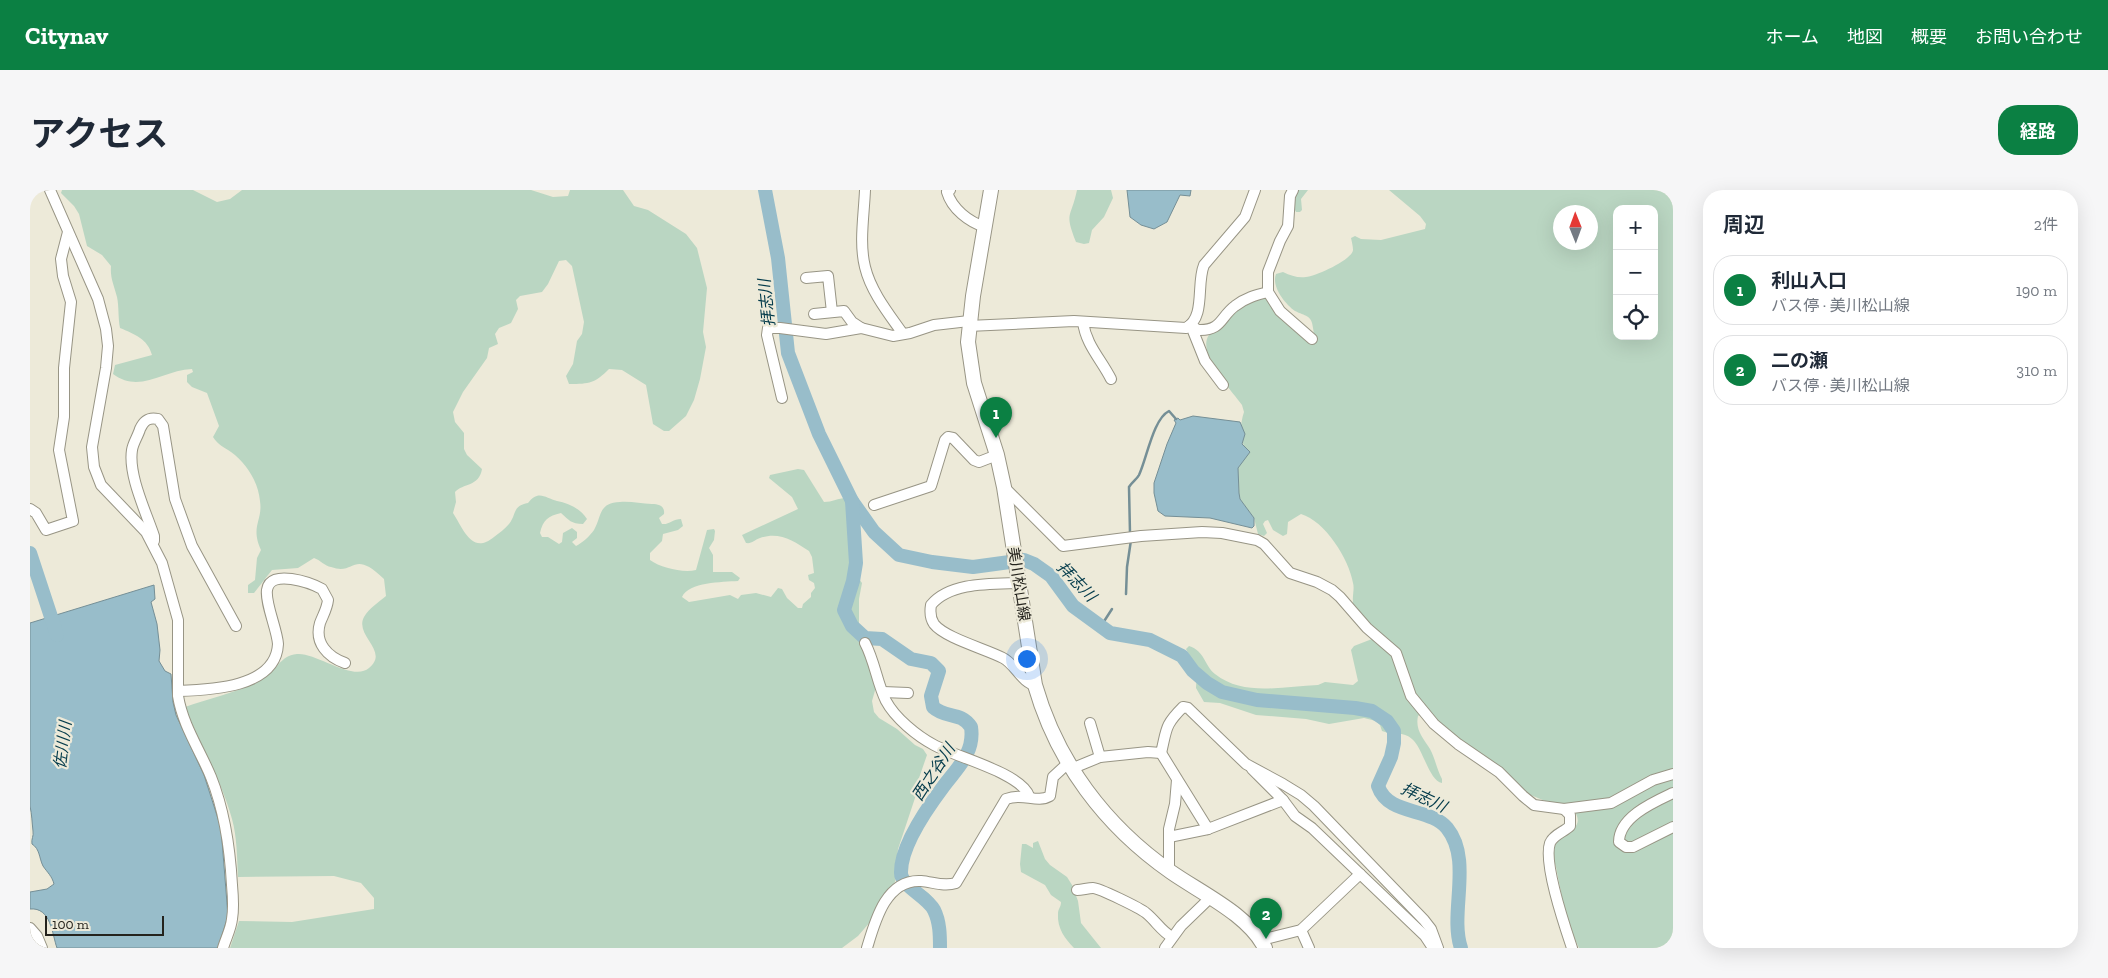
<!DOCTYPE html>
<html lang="ja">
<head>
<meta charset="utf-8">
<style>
	body { margin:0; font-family:"Zilla Slab","Noto Sans JP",serif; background:#f6f6f7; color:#1f2937 }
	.controls { position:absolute; right:15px; top:15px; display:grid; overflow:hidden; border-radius:10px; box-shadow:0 5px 20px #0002 }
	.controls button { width:45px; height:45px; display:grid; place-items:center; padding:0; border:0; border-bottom:1px solid #e0e1e3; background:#fff; color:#1f2937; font:25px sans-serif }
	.compass { position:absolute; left:1523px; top:15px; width:45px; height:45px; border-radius:50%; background:#fff; box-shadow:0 5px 20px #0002; rotate:359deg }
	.scale { position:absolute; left:15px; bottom:12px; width:119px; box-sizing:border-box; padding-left:5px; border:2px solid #24231d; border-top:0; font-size:14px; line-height:18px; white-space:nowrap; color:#24231d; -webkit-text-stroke:4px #edead9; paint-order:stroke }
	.you { position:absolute; left:996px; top:468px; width:18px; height:18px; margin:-12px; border:4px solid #fff; border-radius:50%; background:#1a73e8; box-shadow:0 0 0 8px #1a73e833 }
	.badge { display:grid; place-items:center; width:32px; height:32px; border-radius:50%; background:#0b8043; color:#fff; font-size:16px; font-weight:700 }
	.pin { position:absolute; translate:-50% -41px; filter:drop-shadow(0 1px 2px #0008) }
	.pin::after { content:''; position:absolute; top:26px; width:18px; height:15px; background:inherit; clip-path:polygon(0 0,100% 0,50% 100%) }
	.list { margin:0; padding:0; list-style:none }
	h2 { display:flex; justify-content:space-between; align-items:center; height:65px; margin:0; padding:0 20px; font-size:21px }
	h2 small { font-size:16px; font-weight:400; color:#747a83 }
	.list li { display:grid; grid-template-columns:32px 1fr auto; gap:15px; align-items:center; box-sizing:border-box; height:70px; margin:0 10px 10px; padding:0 10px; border:1px solid #e0e1e3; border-radius:20px }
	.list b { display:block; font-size:19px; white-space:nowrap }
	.list p { margin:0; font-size:16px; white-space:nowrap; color:#747a83 }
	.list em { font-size:16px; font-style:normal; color:#747a83 }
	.icon { flex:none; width:28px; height:28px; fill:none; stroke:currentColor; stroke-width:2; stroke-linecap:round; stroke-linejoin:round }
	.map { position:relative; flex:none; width:1643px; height:758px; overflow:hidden; border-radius:20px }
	header { display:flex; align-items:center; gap:30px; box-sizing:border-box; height:70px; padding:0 25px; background:#0b8043; color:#fff }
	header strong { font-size:24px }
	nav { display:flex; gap:28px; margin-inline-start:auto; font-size:18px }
	.intro { display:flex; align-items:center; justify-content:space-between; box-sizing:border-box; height:120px; padding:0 30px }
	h1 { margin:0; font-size:35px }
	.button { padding:12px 22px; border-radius:20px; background:#0b8043; color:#fff; font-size:18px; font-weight:700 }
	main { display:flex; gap:30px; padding:0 30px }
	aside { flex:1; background:#fff; border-radius:20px; box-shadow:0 5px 20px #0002 }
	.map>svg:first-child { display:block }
	.green { fill:#bad6c2; fill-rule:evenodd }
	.water { fill:#98bdca; stroke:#758f96 }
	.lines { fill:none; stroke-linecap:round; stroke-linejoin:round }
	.stream { stroke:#758f96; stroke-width:2.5 }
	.river { stroke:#98bdca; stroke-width:14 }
	.minor-casing { stroke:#989585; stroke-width:12 }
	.major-casing { stroke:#989585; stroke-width:16 }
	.minor { stroke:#fff; stroke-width:10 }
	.major { stroke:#fff; stroke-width:14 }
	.labels { text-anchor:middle; stroke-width:4.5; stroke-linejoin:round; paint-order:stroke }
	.street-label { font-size:15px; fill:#24231d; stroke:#edead9 }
	.water-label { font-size:16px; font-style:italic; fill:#023a4a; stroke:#edead9 }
</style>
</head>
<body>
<header>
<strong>Citynav</strong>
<nav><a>ホーム</a><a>地図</a><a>概要</a><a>お問い合わせ</a></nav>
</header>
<div class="intro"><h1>アクセス</h1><a class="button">経路</a></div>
<main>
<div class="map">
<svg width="1643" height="758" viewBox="0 0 1643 758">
	<rect width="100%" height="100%" fill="#edead9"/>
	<!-- green -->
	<g class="green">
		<path d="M32,0H163L187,12L200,9L212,0H501L523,7L538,6L540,0H593L604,16L618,20L656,44L667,58L677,98L673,142L676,157L670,189L664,210L656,226L639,241H634L623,234L616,195L592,180L579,179C565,193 560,194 539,194L536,186L543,174L547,151L552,144L554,132L542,76L536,70L529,71L518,94L512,102L490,106L486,110L488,119L481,133L469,138L465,144L468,154L459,158L457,168L433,202L423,222L425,232L434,243V259L437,265L452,279C449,297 433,293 425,302L426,312L423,323C434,340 442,365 464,347C469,343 475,339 479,334C487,324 482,316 498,313C508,299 516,308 527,311C538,313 550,318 557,329L553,334C541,334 539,330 531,323C518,326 513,330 510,343L512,347H518L529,354L532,352L533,343L542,338L547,342V348L542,352L546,356C552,353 560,346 564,340C572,326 568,313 590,312C601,311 611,314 622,314C629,314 635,316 634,324L629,328L632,334C639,335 643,329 651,329L653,336L648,340L633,344L632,351L620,363V370C631,378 653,383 666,380L677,340L684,339L685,341L684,350L679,358L683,365V382H702L710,388L708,391C692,392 659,392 652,407L659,412L700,405L708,409L711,405L726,403L741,407L748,398L752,399L757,408L768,418H772L773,414L781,407V403L785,398L784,393L779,390L778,385L784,383L782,367L779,361C764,351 749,341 730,348C724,350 722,354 716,353L712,345L768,319L762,307L739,288L740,285L768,279L774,280L794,312C802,312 809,308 815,308L818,312L823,381L832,393L829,409V436L831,450L846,497L842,511L844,522L849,528L867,539L885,555L893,559L897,565L889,588L888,599L868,659L865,692L840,732L828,746L812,758H200L209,731L262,732L344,719V708L331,693L304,686L208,687C207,667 207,647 202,629C191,589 170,555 155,517C181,508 210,502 234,488C247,481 249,466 267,464C286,462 323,492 339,478C360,461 324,446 334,427C339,418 349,412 356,406L354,389C322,358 326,386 301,377C295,376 290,370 284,368L268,378L242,380L224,403H218V395L225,390L227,368L231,360C220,336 233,331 230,311C228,291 216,273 201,262C194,257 188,255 183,247L189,236L177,203L162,197L157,192V185L163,182L162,179C133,180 110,204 83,184L85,175L122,165C118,149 104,144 90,138C88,128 89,116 87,107C84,95 80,88 81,76L72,65L57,56L49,24L44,16L31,3Z"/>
		<path d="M1047,0H1081L1083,8L1074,27L1062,40L1059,53L1054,54L1046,52C1034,21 1041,29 1047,0Z"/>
		<path d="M1268,0H1278L1271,9L1272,20L1270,22H1266L1263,16Z"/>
		<path d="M1359,0H1643V758H1549C1537,733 1531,704 1526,677C1525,673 1522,667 1523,662C1525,640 1565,643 1539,614L1520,613L1491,601L1430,552L1396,520L1388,526C1385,540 1393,548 1400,559C1405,568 1407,580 1412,589V593C1399,591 1393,558 1382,549C1374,541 1362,545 1352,541L1350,535L1346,531L1334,528L1299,534L1276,529L1226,525L1190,513L1174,512L1166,498L1167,479L1156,459L1159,456C1175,461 1174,475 1185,484C1214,507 1253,496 1288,495L1295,492L1323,495L1328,491L1321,460L1324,456L1342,449L1345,440C1338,433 1328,424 1324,416C1321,409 1325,400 1323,393C1319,369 1295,331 1271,324L1258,332L1257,344L1253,346L1243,340L1238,330L1235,331L1233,334L1237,343L1234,346L1228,344L1224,328L1210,309L1209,303L1208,278L1219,262C1208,253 1210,234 1214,222L1212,215C1202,201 1166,163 1179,145C1184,139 1193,133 1199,127C1207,118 1223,107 1235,108L1277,152L1282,153C1285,146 1284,145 1283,138C1282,125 1275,126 1265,121C1255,114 1241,96 1246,84L1253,82C1261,86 1268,88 1276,87C1286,86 1322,70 1323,60C1323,57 1322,52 1321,48L1325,46L1331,49L1351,50L1395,39L1396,34L1390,26ZM1587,19H1624V146H1587ZM1530,22H1560V52H1530Z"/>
		<path d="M1008,651L1015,669L1020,675L1037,687L1042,695L1048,711L1051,733L1071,758H1044C1035,749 1027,738 1028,724C1028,718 1031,718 1031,712L1021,705L1015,695L991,682L990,674L992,654H996L1003,658V653Z"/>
		<path d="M886,697C913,704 913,736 915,758H905C907,745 906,726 897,715C893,710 887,706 883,700Z"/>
	</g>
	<!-- water -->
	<g class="water">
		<path d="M1097,0H1161L1160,6L1150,5L1137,32L1124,39L1111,35L1100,27Z"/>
		<path d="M1163,226L1210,232L1215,244L1212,254L1220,262L1208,278L1209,303L1210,309L1224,328V336L1222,338L1180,328L1135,326L1128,321L1124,303V293L1137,254L1146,233L1144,230L1148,228L1150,230Z"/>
		<path d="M124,395L125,409L121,412L127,434L130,460L129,471L135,481L141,484L143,512L146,525L174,585L191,638L198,726L188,758H27C22,744 21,717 0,719V702L17,699L24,694C22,686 17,682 13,676C9,668 10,659 2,654C1,649 4,646 3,641C2,633 2,625 0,616V433Z"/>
	</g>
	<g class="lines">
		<!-- stream -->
		<g class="stream">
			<path d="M1100,343L1099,297C1102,292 1107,289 1109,285C1117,268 1123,229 1139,221L1146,229"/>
			<path d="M1096,404L1097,377L1101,350"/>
			<path d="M1071,436L1082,419"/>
		</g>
		<!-- river -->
		<g class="river">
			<path d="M735,0L748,68L758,163L789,244L822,311L844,342L869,365L902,372L943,377L994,370L1004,374L1021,386L1043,416L1080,443L1120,450L1152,466L1163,481L1177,493L1192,502L1227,510L1325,518L1342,521L1357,531L1364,541V553L1361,567L1348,596C1358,626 1400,617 1417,638C1443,670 1419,723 1431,758"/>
			<path d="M822,311L826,373L823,391L814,420L822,436L835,448L852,449L881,469L901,473L909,481L901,506L903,517C916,529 930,521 941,537C945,563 927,578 913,597C898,617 871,656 871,682C870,696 897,706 904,720C910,732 910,746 910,758"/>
			<path d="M0,363L27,445"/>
		</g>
		<!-- minor casing -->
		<g class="minor-casing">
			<g id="minor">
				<path d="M20,0L68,109L76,139L78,156L76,178L62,257L64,277L71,295L116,342L132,373L148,430V506C153,536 170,560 181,587C195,622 200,658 202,695C203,706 204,718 202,729C201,739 196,748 193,758"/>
				<path d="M835,0C834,25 829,53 835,77C841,102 859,124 873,144"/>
				<path d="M920,0L917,2C922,19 939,32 955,37"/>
				<path d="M776,88L798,86L802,122"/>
				<path d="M1238,102L1250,121L1282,149"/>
				<path d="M784,124L814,121L822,132L831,138"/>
				<path d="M1053,132C1056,155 1071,169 1081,189"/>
				<path d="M1160,135L1168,140C1192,141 1190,127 1205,116C1215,108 1226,105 1238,102V82L1250,51L1258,36L1260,6L1263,0"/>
				<path d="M938,136L1044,131L1156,138C1176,127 1166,94 1174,75L1215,27L1225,0"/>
				<path d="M1161,136L1175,171L1193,195"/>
				<path d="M752,208L737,145L738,138H750L796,144L831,138L863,146L880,143L904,135L939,131"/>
				<path d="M974,297L1033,356L1111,346L1172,342L1192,343L1227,350L1234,354L1260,383L1287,392L1302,400L1310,407L1337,438L1366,463L1381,506L1404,534L1428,554L1469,582L1493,606L1504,615L1534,619L1581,613L1623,590L1643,584"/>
				<path d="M844,315L901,296L915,250L918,247L923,248L944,270L949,272L967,265"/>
				<path d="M0,319L6,323L16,340L43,331L29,260L34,227V178L41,112L33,86L31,69L38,42"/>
				<path d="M124,351V346C116,322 98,285 102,260C103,253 108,246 110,239C114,230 119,227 128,229L133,236L145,309L162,356L206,436"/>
				<path d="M989,393C961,394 920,392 901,415C900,421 900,428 904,434C915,448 956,459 973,468C985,474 992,493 1005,495"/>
				<path d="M835,453C845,472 847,493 856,511C865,528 887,546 904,555C926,567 991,583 999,606"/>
				<path d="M148,501C180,500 246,498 248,454C247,439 235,413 237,400C240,378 281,393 292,399L298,410C297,419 293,425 290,433C284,453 298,467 315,473"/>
				<path d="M853,502L878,503"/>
				<path d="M1060,533L1070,567"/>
				<path d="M1131,563L1178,639L1253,610L1265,626L1282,638L1395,746L1403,758"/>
				<path d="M1041,579L1070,567L1118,562L1131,563C1137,539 1134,536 1153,517L1158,518L1216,574L1253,594L1271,605L1284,616L1394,730L1401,739L1408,758"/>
				<path d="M1222,579L1253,610"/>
				<path d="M1643,603C1624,612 1589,627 1589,652L1596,657H1603L1643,637"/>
				<path d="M1534,619L1540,625V636C1534,642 1523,645 1520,653C1513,673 1535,737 1542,758"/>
				<path d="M1139,647L1178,639"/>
				<path d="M1139,681V639L1145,614L1147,590"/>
				<path d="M1047,700C1052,700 1058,698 1063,698C1069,698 1110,718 1116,723C1126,731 1131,741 1142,747"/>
				<path d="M0,738L7,746L12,758"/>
				<path d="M1271,740L1279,758"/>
				<path d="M1231,750L1271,740L1330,684"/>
				<path d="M837,758C845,731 856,689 891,691C903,692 914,697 926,693L976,609C994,602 1006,614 1020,606L1023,587L1037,574"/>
				<path d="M1135,758L1151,736L1180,708"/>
			</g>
		</g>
		<!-- major casing -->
		<g class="major-casing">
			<path id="major" d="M961,0L943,106L938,152L944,193L967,265L974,297L1005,495C1027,572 1075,636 1141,682C1171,703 1219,725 1235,758"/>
		</g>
		<!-- minor -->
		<use href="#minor" class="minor"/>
		<!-- major -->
		<use href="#major" class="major"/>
	</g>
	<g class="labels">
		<!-- street labels -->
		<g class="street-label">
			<text transform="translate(989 394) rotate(81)" y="5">美川松山線</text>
		</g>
		<!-- water labels -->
		<g class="water-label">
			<text transform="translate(736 113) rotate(-96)" y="6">拝志川</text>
			<text transform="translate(1047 391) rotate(46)" y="6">拝志川</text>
			<text transform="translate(32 555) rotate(-83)" y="6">佐川川</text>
			<text transform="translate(903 582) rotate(-57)" y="6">西之谷川</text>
			<text transform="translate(1394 607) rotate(25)" y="6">拝志川</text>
		</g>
	</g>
</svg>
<div class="controls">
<button>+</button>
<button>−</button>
<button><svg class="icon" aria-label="locate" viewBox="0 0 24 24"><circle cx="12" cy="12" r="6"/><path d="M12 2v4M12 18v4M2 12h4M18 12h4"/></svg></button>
</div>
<svg class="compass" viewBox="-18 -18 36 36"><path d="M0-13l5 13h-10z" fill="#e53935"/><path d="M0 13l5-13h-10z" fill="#747a83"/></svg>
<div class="scale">100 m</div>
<div class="you"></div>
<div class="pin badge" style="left:966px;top:248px">1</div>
<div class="pin badge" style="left:1236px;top:749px">2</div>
</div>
<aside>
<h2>周辺<small>2件</small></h2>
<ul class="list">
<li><span class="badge">1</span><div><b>利山入口</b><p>バス停 · 美川松山線</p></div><em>190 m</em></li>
<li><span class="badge">2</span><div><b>二の瀬</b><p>バス停 · 美川松山線</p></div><em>310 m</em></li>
</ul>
</aside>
</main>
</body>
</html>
